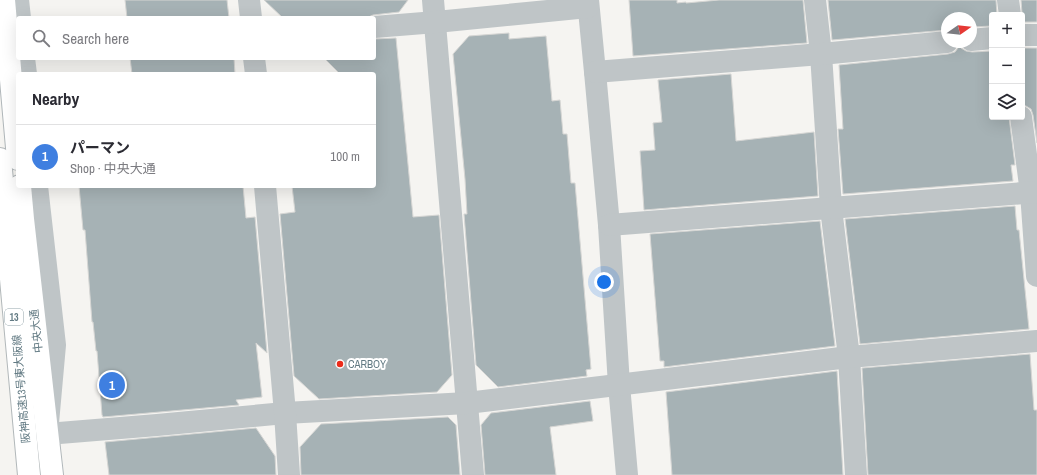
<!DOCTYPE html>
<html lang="en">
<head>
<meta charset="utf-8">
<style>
	body { margin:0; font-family:"Archivo Narrow","Noto Sans JP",sans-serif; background:#f2f2f3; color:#2b2b33 }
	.controls { position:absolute; right:12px; top:12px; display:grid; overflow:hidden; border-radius:4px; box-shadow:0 4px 16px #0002 }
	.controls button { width:36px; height:36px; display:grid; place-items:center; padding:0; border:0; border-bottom:1px solid #e1e1e2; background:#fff; color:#2b2b33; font:20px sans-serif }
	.compass { position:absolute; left:941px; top:12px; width:36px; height:36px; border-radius:50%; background:#fff; box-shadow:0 4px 16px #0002; rotate:76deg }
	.you { position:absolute; left:604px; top:282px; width:14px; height:14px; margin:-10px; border:3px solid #fff; border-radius:50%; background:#1a73e8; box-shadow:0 0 0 6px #1a73e833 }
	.badge { display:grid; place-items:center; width:26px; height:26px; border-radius:50%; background:#eb2c1b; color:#fff; font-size:13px; font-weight:700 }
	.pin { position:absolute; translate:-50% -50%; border:2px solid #fff; box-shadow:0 1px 4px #0006 }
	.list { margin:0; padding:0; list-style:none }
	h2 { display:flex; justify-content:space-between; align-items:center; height:52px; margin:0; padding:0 16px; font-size:17px }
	h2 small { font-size:13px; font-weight:400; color:#7c7c81 }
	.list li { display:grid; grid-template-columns:26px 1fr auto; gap:12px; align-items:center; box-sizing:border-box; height:64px; padding:0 16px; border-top:1px solid #e1e1e2 }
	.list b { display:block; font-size:15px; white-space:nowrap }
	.list p { margin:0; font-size:13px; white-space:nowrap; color:#7c7c81 }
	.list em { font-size:13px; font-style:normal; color:#7c7c81 }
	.icon { flex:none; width:22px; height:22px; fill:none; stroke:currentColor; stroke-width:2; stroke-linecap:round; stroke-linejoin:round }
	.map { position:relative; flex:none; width:1037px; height:475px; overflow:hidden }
	.search { position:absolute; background:#fff; box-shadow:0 4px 16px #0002; left:16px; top:16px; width:360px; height:44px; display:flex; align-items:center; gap:10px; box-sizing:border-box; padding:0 14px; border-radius:4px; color:#7c7c81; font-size:15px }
	.panel { position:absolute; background:#fff; box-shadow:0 4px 16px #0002; left:16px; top:72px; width:360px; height:116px; border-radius:4px }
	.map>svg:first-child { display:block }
	.building { fill:#a6b2b5; stroke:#d6d6d4 }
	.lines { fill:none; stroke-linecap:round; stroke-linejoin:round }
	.major-casing { stroke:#b0b7ba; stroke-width:24 }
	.highway-casing { stroke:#b2b8ba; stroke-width:24 }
	.minor { stroke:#bfc5c7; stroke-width:22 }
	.major { stroke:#fff; stroke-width:22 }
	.highway { stroke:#fff; stroke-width:22 }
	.poi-dot { fill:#eb2c1b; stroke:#fff; stroke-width:1.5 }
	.labels { text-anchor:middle; stroke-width:4; stroke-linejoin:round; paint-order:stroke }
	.shield { fill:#fff; stroke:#91a2a8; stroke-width:1 }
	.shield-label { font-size:10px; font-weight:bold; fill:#627a83 }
	.street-label { font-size:11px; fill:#627a83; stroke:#fff }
	.poi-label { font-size:11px; fill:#627a83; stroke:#fff; text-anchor:start }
</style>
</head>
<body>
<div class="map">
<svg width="1037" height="475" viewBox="0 0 1037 475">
	<rect width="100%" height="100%" fill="#f5f4f1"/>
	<!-- building -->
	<g class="building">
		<path d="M125,0H227L229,18H127Z"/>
		<path d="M264,0H408L399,12L373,15L366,18H283Z"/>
		<path d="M629,0H677V3L686,2V3L719,0H803L807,43L633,56Z"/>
		<path d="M828,0H996L997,15H992V26L971,27V18H947V30L832,40Z"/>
		<path d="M1021,0H1037V22H1022V13Z"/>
		<path d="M509,33V39L546,36L552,101L560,100L563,134H567L571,183H575L591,369L586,370L587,376L498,387L476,365L464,214H467L465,179L453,54L469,36Z"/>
		<path d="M396,38L413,217L439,215L452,375L437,392L319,399L294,376L280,214L295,212L292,186H374V74H340L324,58H374V39Z"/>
		<path d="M959,43L961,48L966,51L972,52L992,51V117H1009L1015,165H1011L1013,181L843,194L838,129H843L839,65L948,54L955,52L958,48Z"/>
		<path d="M1022,48H1037V143L1033,115L1031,109L1026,106L1022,105Z"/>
		<path d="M130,58H234L235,74H132Z"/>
		<path d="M731,74L736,141L814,132L818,196L644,210L640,151L655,150L653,123L662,122L658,80Z"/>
		<path d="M79,186H243L246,218L255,217L267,353L256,343L262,397L236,400L239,405L103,417L102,415L97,351H96L93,322H92L85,230H83Z"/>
		<path d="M1015,206L1017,230H1019L1029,329L860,344L845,219Z"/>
		<path d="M820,221L835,346L664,367V361H660L650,234Z"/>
		<path d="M1030,354L1034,410H1037V475H868L862,368Z"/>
		<path d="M837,371L843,475H672L666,392Z"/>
		<path d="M590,401L593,421L550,427L556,475H485L481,425L491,413Z"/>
		<path d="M448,417L456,425L460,475H301L300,447L321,424Z"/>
		<path d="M256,428L275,456L276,475H109L105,442Z"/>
	</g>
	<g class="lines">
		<!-- major casing -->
		<g class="major-casing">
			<g id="major">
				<path d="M4,0L18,159"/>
				<path d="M20,186L23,219L52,475"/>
			</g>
		</g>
		<!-- highway casing -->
		<g class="highway-casing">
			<path id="highway" d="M0,159L29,475"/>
		</g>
		<!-- minor -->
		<g class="minor">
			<path d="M18,0L20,18"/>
			<path d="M249,0L251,18"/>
			<path d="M433,0L473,475"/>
			<path d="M588,0L595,72L609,225L619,385L627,475"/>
			<path d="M815,0L821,54L831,208L849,357L856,475"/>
			<path d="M1008,0L1010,15"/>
			<path d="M374,27L436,22L588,7"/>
			<path d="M1022,35H1037"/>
			<path d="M971,40L992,38"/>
			<path d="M24,58L26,74"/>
			<path d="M254,58L256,74"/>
			<path d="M595,72L821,54L947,42"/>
			<path d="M1021,117L1031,193L1037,276"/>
			<path d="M37,186L55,345L47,434L157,425L285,413L467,403L849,357L1037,341"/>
			<path d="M265,186L285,413L289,475"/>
			<path d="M609,225L1037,192"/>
		</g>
		<!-- major -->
		<use href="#major" class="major"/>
		<!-- highway -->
		<use href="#highway" class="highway"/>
	</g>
	<!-- markers -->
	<circle class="poi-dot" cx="340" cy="364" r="4"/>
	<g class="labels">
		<!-- shield labels -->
		<rect class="shield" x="5" y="309" width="18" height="16" rx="3"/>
		<g class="shield-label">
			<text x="14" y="321">13</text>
		</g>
		<!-- street labels -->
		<g class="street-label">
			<text transform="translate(36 331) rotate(-96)" y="4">中央大通</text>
			<text transform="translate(21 389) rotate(-95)" y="4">阪神高速13号東大阪線</text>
		</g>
		<!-- poi labels -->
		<g class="poi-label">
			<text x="348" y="368">CARBOY</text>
		</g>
	</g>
</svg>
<div class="controls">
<button>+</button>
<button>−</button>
<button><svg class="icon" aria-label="layers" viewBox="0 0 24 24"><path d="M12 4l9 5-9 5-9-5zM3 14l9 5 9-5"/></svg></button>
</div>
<svg class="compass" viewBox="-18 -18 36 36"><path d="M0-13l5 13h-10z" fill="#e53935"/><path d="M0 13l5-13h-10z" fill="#7c7c81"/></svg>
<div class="you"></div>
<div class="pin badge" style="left:112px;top:385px;background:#3f7fe0">1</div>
<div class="search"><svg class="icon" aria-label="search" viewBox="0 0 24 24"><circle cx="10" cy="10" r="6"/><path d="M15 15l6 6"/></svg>Search here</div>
<section class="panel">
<h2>Nearby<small></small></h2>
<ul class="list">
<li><span class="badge" style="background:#3f7fe0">1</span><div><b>パーマン</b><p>Shop · 中央大通</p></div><em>100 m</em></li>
</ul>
</section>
</div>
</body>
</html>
